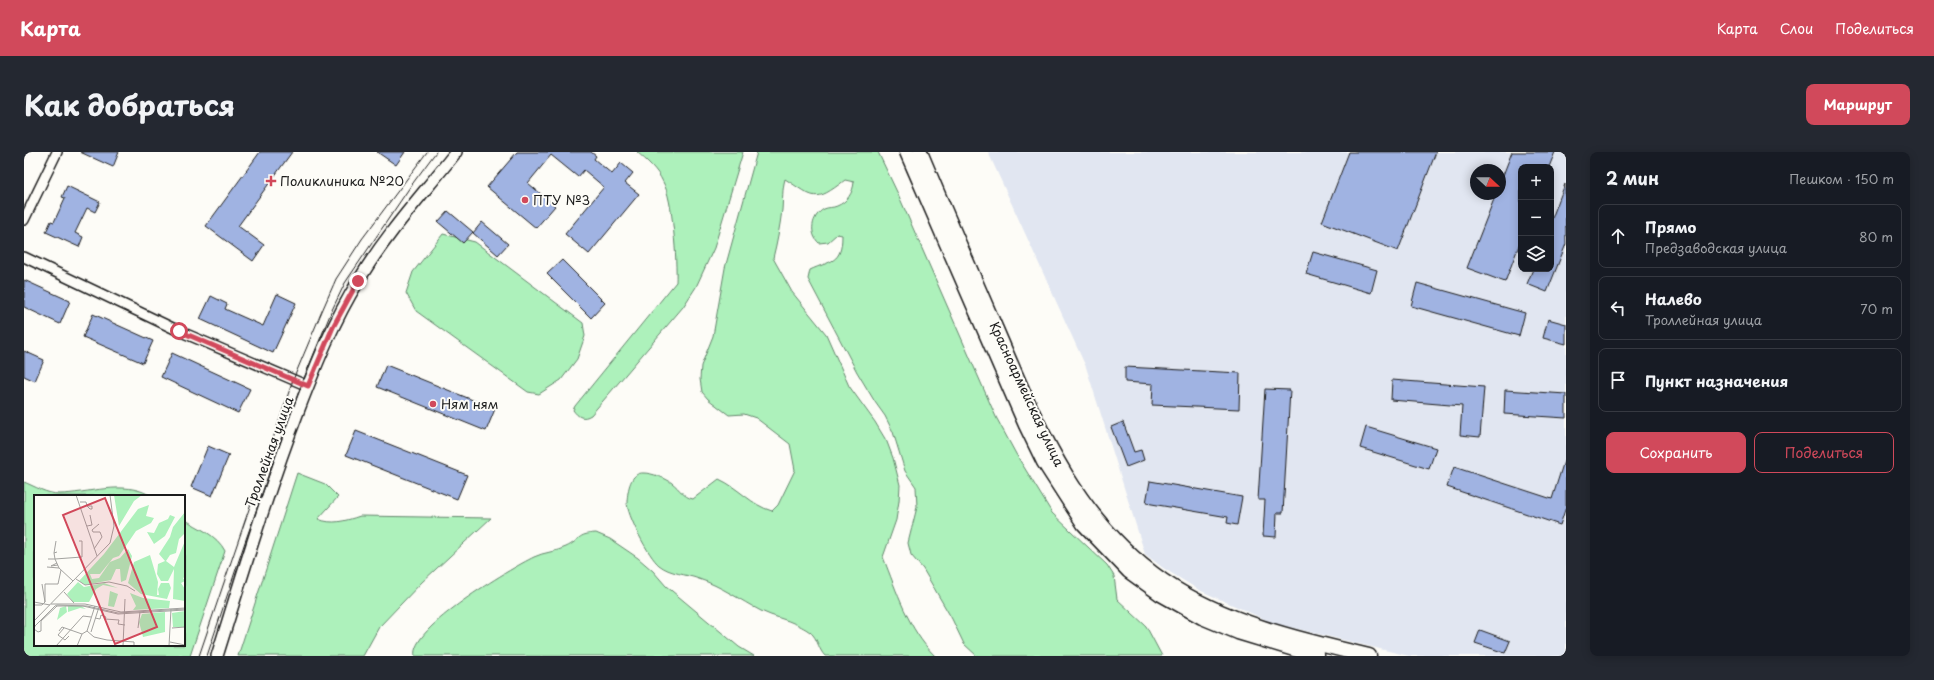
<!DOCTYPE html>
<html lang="ru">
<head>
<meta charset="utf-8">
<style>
	body { margin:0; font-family:"Playpen Sans",sans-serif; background:#242831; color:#f1f3f6 }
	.controls { position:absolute; right:12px; top:12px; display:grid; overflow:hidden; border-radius:8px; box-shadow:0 2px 10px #0003 }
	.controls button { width:36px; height:36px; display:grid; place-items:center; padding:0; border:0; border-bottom:1px solid #363941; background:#171b24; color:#f1f3f6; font:20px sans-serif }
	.compass { position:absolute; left:1446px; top:12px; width:36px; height:36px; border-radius:50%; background:#171b24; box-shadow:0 2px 10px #0003; rotate:112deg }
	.stop { position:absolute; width:12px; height:12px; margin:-9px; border:3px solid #d1495b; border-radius:50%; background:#fff }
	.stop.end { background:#d1495b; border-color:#fff; box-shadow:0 1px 4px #0008 }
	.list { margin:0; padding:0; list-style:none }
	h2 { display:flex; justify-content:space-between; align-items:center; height:52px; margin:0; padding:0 16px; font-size:17px }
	h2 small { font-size:13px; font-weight:400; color:#9ea1a6 }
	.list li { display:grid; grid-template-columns:26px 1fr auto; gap:12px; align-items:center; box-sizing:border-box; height:64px; margin:0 8px 8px; padding:0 8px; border:1px solid #363941; border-radius:8px }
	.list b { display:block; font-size:15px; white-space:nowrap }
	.list p { margin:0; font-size:13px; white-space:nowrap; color:#9ea1a6 }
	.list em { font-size:13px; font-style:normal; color:#9ea1a6 }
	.actions { display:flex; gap:8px; padding:12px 16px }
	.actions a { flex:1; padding:9px 0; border:1px solid #d1495b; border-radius:8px; text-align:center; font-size:14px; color:#d1495b }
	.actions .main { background:#d1495b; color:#fff }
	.icon { flex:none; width:22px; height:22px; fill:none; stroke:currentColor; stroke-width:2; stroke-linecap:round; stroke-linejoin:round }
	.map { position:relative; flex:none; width:1542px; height:504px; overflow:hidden; border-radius:8px }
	header { display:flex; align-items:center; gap:24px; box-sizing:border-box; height:56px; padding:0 20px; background:#d1495b; color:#fff }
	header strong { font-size:19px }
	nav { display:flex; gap:22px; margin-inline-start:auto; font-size:14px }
	.intro { display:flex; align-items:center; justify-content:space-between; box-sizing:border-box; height:96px; padding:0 24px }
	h1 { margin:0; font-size:28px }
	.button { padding:10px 18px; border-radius:8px; background:#d1495b; color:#fff; font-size:14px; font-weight:700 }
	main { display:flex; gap:24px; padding:0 24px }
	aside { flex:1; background:#171b24; border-radius:8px; box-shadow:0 2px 10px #0003 }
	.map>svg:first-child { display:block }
	.built { fill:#e1e6f1; fill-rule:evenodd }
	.green { fill:#adf1bb; stroke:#64866c }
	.building { fill:#a0b3e2; stroke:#1c1c1c }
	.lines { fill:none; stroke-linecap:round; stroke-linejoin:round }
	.minor-casing { stroke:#1c1c1c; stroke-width:12 }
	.tertiary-casing { stroke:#1c1c1c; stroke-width:14 }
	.primary-casing { stroke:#1c1c1c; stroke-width:17 }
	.minor { stroke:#fdfcf7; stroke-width:9 }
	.tertiary { stroke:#fdfcf7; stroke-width:11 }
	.primary { stroke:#fdfcf7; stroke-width:14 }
	.tram { stroke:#1c1c1c; stroke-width:1 }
	.route { stroke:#d1495b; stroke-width:5 }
	.poi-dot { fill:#d1495b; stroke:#fdfcf7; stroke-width:1.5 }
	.labels { text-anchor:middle; stroke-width:4; stroke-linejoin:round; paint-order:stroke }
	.poi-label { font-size:13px; fill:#1c1c1c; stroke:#fdfcf7; text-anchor:start }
	.street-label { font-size:13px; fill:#1c1c1c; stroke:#fdfcf7 }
	.inset-road { fill:none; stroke:#a3a29f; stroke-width:1 }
	.view { fill:#d1495b; fill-opacity:0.15; stroke:#d1495b; stroke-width:2 }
	.inset-edge { fill:none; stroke:#1c1c1c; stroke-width:2 }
</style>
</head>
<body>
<header>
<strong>Карта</strong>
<nav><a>Карта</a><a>Слои</a><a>Поделиться</a></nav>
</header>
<div class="intro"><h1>Как добраться</h1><a class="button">Маршрут</a></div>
<main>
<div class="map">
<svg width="1542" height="504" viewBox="0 0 1542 504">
	<rect width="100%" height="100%" fill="#fdfcf7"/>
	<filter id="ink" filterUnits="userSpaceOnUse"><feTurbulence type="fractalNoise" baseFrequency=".025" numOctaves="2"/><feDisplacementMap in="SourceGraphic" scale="8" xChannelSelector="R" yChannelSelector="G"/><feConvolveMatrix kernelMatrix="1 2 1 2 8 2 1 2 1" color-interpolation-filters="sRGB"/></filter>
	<g filter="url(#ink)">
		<!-- built -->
		<path class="built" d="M964,0H1542V504H1385L1249,471L1175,438L1139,416L1121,402L1062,215ZM1497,15H1527V117H1497ZM1452,18H1476V42H1452Z"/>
		<!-- green -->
		<g class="green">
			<path d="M613,0H719L690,96L672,135L659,155L567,263C559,268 554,265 549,258L551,254L652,130C653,110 649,47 639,30C633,17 623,9 613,0Z"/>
			<path d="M733,0H854L874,42L972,265L992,302L1028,361L1083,413L1090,424L1093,447L1122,474L1138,504H953L940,492L928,467L899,417L887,403L884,391L893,355L892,335L881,319L869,280L861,264L851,250L833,220L784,127L786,118C807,108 818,112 818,83L813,82L804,90L795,91C785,82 787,64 800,57C804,55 809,56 813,54C823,50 829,41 830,30L821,28C790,52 791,46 761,27C758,38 759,47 758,58C756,74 753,90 749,106L768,140L802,182L825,234L851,270L863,290L869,306L876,333L875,349L872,368L859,405C873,440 884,477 911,504H801C795,498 794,489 789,483C786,479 778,475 774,473C762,467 749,465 737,459C716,448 697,434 675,427C662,422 646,422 635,413C625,405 602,362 603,349C604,338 606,320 620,321C627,321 642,326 648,331C656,337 659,345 669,347L695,327C715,336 727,353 748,359L754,353L771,318L766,292L732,266L720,262L705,263L697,257L684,247L678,240L676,227L677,214L689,184L701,116Z"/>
			<path d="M419,82L451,90L559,171L561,184L553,207L537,228L515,242L504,240L392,159L382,141L389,120Z"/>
			<path d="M273,321L301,332L314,345L294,367C308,373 321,369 336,364L467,366L398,430L355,475L339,504H214Z"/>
			<path d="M0,330C10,334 23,342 35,342C63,342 101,327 127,344H11V493H160V367C174,376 193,383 201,399L166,504H0Z"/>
			<path d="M572,381L586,387L614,406L629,419L642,434L715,495L730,504H391C384,477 487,416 510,405C520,400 532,400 542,395C557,388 552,382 572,381Z"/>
		</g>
		<!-- building -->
		<g class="building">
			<path d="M56,0H95L89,15Z"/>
			<path d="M236,0H268L214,74L240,93L229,109L182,74Z"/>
			<path d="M353,0H381L372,13Z"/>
			<path d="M493,0H567L572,4L570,7L588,22L597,11L609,21L601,31L615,42L565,102L541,82L580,35L560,18L554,25L527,3L504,31L531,54L512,76L463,35Z"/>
			<path d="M1325,0H1412L1374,99L1298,70Z"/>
			<path d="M1488,0H1531L1525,15H1497V88L1481,130L1443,116L1472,42H1476V31Z"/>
			<path d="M1541,32L1542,92L1523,140L1503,132L1509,117H1527V69Z"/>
			<path d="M43,34L76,50L71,60L63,56L51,81L59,85L55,95L22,80L27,69L30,70L41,46L38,45Z"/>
			<path d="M424,59L449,80L439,91L414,70Z"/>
			<path d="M458,70L484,92L474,103L449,81Z"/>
			<path d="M1289,100L1353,118L1347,141L1282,122Z"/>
			<path d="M538,108L581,151L567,166L523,122Z"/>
			<path d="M0,128L46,149L36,172L0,155Z"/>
			<path d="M1393,131L1501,161L1495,184L1387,154Z"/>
			<path d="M253,142L272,151L249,201L176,167L187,144L203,152L201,157L239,174Z"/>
			<path d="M69,162L129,189L119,211L59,185Z"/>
			<path d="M1524,167L1542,172V192L1519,186Z"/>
			<path d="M0,199L20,208L11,229L0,224Z"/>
			<path d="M148,201L226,237L214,261L137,225Z"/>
			<path d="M362,213L471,257L462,279L353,235Z"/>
			<path d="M1101,215L1216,221L1215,257L1128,253L1129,232L1101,230Z"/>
			<path d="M1368,228L1460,235L1456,285L1436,283L1438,254L1367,248Z"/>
			<path d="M1241,237L1266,238L1259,361H1253L1252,385L1239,384L1241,348H1234Z"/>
			<path d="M1481,238L1542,242V266L1480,262Z"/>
			<path d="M1099,270L1110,300L1117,298L1120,308L1102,315L1087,275Z"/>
			<path d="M1342,275L1412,296L1405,317L1336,296Z"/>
			<path d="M332,279L443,323L433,347L322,303Z"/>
			<path d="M184,294L205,303L188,344L167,335Z"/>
			<path d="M1540,309L1542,310V355L1536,373L1423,335L1430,315L1528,347Z"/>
			<path d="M1126,329L1218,345L1213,373L1203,371L1204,365L1122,351Z"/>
			<path d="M1456,478L1486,489L1481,501L1451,491Z"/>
		</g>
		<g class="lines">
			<!-- minor casing -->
			<g class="minor-casing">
				<g id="minor">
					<path d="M0,68L33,0"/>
					<path d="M0,105L155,179L284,234"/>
				</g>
			</g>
			<!-- tertiary casing -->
			<g class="tertiary-casing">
				<path id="tertiary" d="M193,504C219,421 244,338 275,257C292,213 310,168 335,128C362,82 399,42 432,0"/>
			</g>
			<!-- primary casing -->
			<g class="primary-casing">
				<g id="primary">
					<path d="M883,0L1002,273L1020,310L1060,372L1105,419L1137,442L1178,465L1214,480L1293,504"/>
					<path d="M896,0C921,60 947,120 973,180C1014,275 1050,367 1139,429C1199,470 1276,488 1345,504"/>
				</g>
			</g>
			<!-- minor -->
			<use href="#minor" class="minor"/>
			<!-- tertiary -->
			<use href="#tertiary" class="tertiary"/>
			<!-- primary -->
			<use href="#primary" class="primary"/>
			<!-- tram -->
			<g class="tram">
				<path d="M175,504L269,228L298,159L312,127L338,87L403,0"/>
				<path d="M183,504L221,390L278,231L308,158L321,131L386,35L412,0"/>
			</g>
		</g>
	</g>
	<g class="lines" filter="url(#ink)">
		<!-- route -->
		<path class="route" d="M155,179L284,234L309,175L334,129"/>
	</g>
	<!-- markers -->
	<g class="poi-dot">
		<path d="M245 23h4v4h4v4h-4v4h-4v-4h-4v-4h4z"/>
		<circle cx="501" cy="48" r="4"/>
		<circle cx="409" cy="252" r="4"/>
	</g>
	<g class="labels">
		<!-- poi labels -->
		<g class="poi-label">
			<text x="256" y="34">Поликлиника №20</text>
			<text x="509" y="53">ПТУ №3</text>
			<text x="417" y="257">Ням ням</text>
		</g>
		<!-- street labels -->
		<g class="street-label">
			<text transform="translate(1003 242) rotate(65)" y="5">Красноармейская улица</text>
			<text transform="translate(245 300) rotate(-70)" y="5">Троллейная улица</text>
		</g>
	</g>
	<!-- overview -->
	<g transform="translate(10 343)">
		<rect width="151" height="151" fill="#fdfcf7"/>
		<path d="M80,0H108L100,6L85,31ZM115,10L112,21L120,23L117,28L102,36L85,61L79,63L66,79H56L58,84L65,83L76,67L86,63L94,54L98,61L92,85L87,87L86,74H82L77,85L51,90L45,86L70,59L104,14ZM151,17V38L145,44L142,58L136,60L132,66L140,72L151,46V82L149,83L151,86L147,88L151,94V106L139,104L140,74L134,86H127L123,79L124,69L131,66L125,59L136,42L139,32ZM136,20L141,22L131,41L120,49L113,37L120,38L125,28L134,24ZM116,60L124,87L123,100H125L124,94L127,88H135L137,93L133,104L107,99L94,88L100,67ZM44,87L50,92L70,88L84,93L69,90L62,94L55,107H39L33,99ZM76,96L84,99L80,112L74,111ZM96,98L109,103L136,106L135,113L99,115L102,111ZM32,111L33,117L23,125L26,113ZM47,111L52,114L46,113L34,117V111ZM151,116V132H139L138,118ZM131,117V137L109,142L105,127L108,119Z" fill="#adf1bb"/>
		<path class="inset-road" d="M42,0L63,61M46,7H52L53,11L56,14H58V11H53M53,31L58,30L56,20M60,54L68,42L66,37H59L58,35L65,29M23,57L20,58L21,64L48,62V46H45M20,58L22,46M14,64H21L25,73M23,68L17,71L24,70M13,72L25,73L39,86M42,84L51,90L75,87L93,91L101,96M8,89L11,107M30,97L40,108M0,107L16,110M11,107V89H24L27,75M17,109H51L87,117L151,113M0,110H8L11,107M151,114L84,118L53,111L23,110L21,111L1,131L0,134L4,137L7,136V126L23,111H49L84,119L151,115M61,123L66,124L67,120L72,122L71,124L85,125L84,129L91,130M0,126L76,48L80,31L76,0M30,133L24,140L31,145L35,141M104,133L106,117M138,133L151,132M25,136L28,132L48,139L53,136L60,142L73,145L100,147V151M53,136L61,111M57,137L65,112M136,147L151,150M22,151L49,121L57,122M43,151L48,139M89,151L91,104M135,151L137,114"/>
		<path class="view" d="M71,3L123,132L81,149L29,20Z"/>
		<rect width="151" height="151" class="inset-edge"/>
	</g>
</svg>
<div class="controls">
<button>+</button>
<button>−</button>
<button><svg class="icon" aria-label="layers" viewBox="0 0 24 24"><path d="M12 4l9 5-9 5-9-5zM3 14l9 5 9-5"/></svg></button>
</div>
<svg class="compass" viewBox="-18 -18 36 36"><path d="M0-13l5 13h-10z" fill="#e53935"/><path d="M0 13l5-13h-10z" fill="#9ea1a6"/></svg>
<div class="stop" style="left:155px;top:179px"></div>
<div class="stop end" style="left:334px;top:129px"></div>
</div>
<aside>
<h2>2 мин<small>Пешком · 150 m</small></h2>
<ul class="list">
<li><svg class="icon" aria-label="ahead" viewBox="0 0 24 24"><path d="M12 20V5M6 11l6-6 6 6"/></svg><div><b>Прямо</b><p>Предзаводская улица</p></div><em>80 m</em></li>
<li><svg class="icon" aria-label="left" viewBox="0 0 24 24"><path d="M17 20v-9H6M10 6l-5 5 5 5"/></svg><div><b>Налево</b><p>Троллейная улица</p></div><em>70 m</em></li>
<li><svg class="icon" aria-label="arrive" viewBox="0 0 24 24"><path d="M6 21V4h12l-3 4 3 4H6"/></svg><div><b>Пункт назначения</b></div></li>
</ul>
<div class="actions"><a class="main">Сохранить</a><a>Поделиться</a></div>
</aside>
</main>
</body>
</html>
